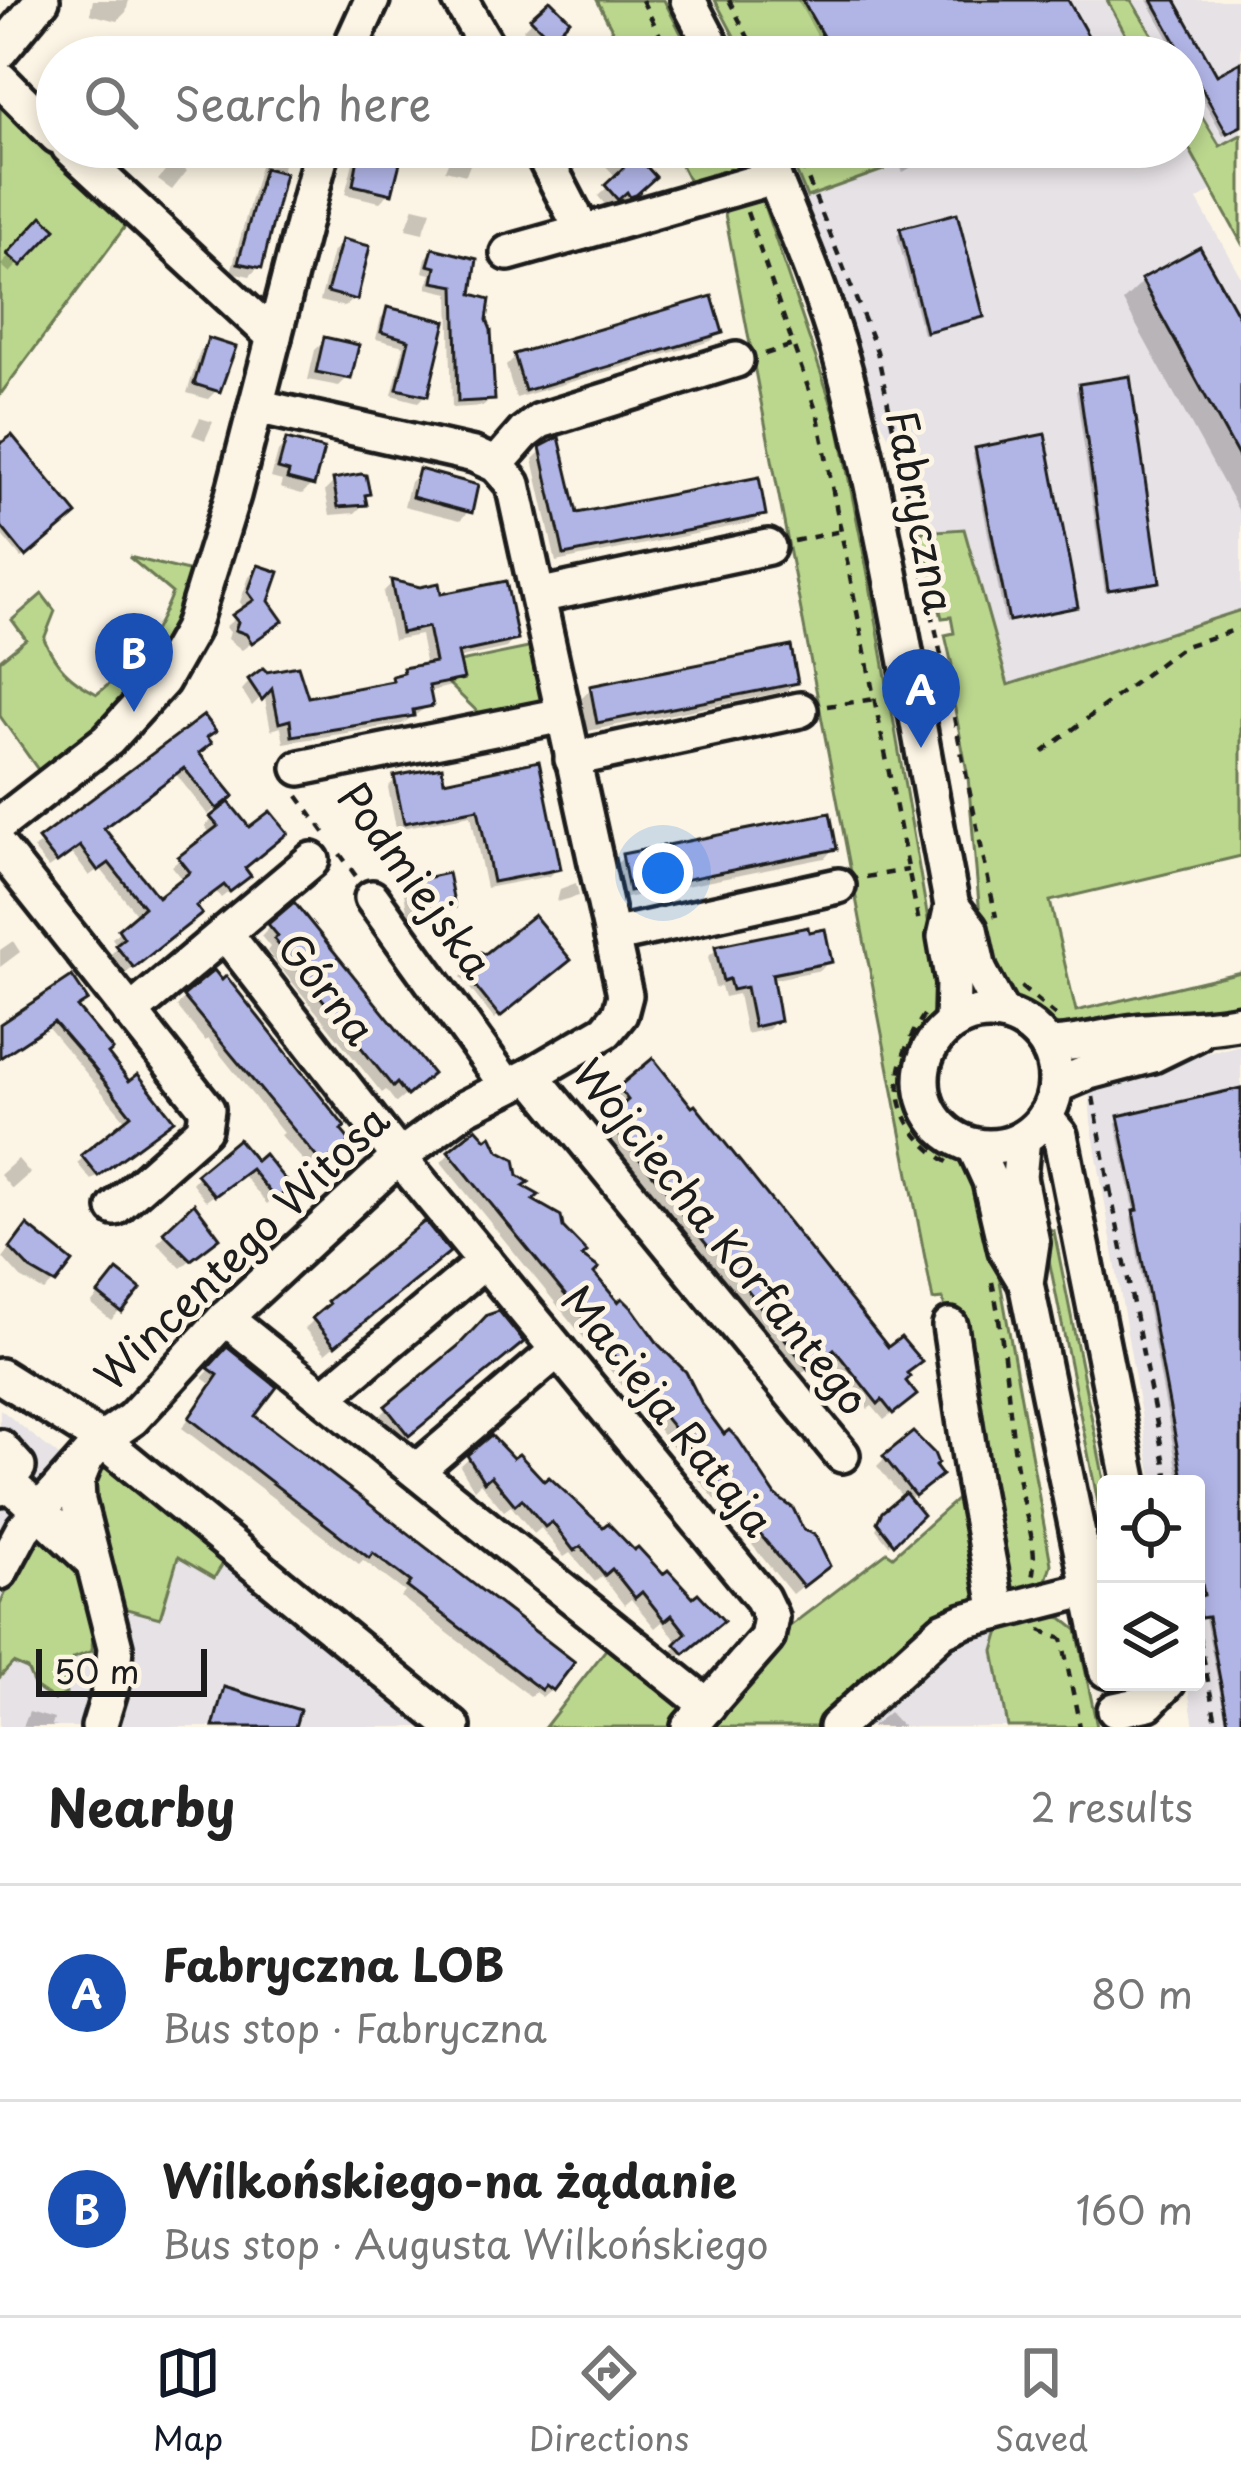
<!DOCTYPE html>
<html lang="en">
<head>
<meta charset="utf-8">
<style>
	body { margin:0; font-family:"Playpen Sans",sans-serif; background:#f2f2f2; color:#222 }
	.controls { position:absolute; right:36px; bottom:36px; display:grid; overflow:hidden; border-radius:12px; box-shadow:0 6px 18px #0003 }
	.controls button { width:108px; height:108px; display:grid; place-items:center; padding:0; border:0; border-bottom:3px solid #e0e0e0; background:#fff; color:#222; font:60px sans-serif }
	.scale { position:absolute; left:36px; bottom:30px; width:171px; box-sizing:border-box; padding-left:12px; border:6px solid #1c1c1c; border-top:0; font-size:33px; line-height:42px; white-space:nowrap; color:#1c1c1c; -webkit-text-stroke:9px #fcf5e5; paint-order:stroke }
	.you { position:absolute; left:663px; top:873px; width:42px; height:42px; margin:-30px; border:9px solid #fff; border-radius:50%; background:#1a73e8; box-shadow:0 0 0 18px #1a73e833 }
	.badge { display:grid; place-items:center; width:78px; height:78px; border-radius:50%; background:#111827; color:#fff; font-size:39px; font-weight:700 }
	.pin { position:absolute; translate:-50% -99px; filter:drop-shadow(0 3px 6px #0008) }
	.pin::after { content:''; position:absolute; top:63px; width:42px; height:36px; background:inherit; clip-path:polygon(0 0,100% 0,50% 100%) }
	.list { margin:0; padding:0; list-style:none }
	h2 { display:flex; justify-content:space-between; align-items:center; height:156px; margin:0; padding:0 48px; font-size:51px }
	h2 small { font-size:39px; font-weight:400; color:#767676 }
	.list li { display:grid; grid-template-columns:78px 1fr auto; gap:36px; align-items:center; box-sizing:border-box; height:216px; padding:0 48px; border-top:3px solid #e0e0e0 }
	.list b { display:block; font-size:45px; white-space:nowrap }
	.list p { margin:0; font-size:39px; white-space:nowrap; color:#767676 }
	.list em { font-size:39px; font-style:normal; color:#767676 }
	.icon { flex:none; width:66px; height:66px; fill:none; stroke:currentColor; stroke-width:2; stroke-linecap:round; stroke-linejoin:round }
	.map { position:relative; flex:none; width:1241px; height:1727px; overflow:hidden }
	.search { position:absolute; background:#fff; box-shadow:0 6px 18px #0003; left:36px; right:36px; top:36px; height:132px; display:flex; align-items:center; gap:30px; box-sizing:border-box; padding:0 42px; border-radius:66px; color:#767676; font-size:45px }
	.sheet { height:588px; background:#fff }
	nav { display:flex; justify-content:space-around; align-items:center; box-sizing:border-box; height:168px; border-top:3px solid #e0e0e0; background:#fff; font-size:33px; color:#767676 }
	nav a { display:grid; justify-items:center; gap:6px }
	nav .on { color:#111827 }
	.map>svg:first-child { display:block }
	.built { fill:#e6e2e5 }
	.green { fill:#bbd78e; stroke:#6c7a55; stroke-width:3 }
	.shadow { fill:#0003 }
	.building { fill:#b1b5e6; stroke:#1c1c1c; stroke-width:3 }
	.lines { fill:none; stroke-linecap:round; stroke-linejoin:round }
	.minor-casing { stroke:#1c1c1c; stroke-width:42 }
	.path { stroke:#1c1c1c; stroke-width:4.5; stroke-dasharray:9 9; stroke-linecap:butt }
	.minor { stroke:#fcf5e5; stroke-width:33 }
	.labels { text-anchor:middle; stroke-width:10; stroke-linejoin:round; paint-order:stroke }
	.street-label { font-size:42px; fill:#1c1c1c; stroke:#fcf5e5 }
</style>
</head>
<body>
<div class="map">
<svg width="1241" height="1727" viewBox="0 0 1241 1727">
	<rect width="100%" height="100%" fill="#fcf5e5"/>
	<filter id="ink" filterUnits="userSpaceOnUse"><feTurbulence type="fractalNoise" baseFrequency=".00833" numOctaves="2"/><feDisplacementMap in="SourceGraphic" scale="24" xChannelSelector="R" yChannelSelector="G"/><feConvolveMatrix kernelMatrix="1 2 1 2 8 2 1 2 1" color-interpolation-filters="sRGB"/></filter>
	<g filter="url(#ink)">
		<!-- built -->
		<g class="built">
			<path d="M802,0H1241V193L1220,185L1197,200L1241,277V610L1007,685L821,295L760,147H1184V57H835Z"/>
			<path d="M1241,1045V1727H1194L1187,1682H1196V1484H1153L1091,1122L1088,1081Z"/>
			<path d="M0,1409L69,1464L102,1440L453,1727H0Z"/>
			<path d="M1025,1606L1000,1631L994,1651L1008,1727H837L921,1647Z"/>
		</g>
		<!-- green -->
		<g class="green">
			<path d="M597,0H664L693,57H626Z"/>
			<path d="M715,0H802L835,57H745Z"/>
			<path d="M1107,0H1131L1166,57H1138Z"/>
			<path d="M0,78L136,212L0,395Z"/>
			<path d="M1184,87L1220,146L1241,135V242L1184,139Z"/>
			<path d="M672,147H739L756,182L837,420L870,585L942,1000L934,1021L916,1044L907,1081L930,1138L974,1169L994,1248L1051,1564L1045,1584L964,1621L836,1727H545L618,1634L708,1705L757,1651L887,1552L893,1556L974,1484L943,1299L933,1300L721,193L694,191Z"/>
			<path d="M786,147H873L883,170L807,197Z"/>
			<path d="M964,529L1008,685L1241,610V856L1050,901L1076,1011L1241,972V1022L1077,1034L1027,1010L994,981L982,939L968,777L949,678L952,665L945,635L954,633L951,617L942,618L920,532Z"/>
			<path d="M129,557L192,572C185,592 180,615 170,635C142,692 88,733 39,771L0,716V660L26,639L12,620L42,594L55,611L44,639C56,666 70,680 97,694C139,661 152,642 172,593Z"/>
			<path d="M533,647L547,706L486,720L447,682L460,662Z"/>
			<path d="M1042,1225L1054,1231L1106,1490V1542Z"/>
			<path d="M106,1447L233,1547L214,1578L178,1557L160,1618L112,1605L84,1484Z"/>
			<path d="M36,1525C85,1570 96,1583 92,1651L74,1658L62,1674L66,1694L54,1700L35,1687L27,1669L13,1663L0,1677V1605Z"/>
			<path d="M1043,1614L1062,1618L1077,1630L1097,1727H1008L994,1651L1000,1631L1021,1619Z"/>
		</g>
		<!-- shadow -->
		<g class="shadow">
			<path d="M93,0H129L126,12L117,21L90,14Z"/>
			<path d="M797,0H1065L1097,57H829Z"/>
			<path d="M1147,0H1172L1216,79L1241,65V125L1223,135L1184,66V57H1179Z"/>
			<path d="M549,3L566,20L540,46L523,29Z"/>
			<path d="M118,42L133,57H81L92,46L103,57Z"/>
			<path d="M453,45L464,57H442L450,48Z"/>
			<path d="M285,49L308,54L307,57H277Z"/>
			<path d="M287,147L259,266L250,276L231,272L264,151L255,147Z"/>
			<path d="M357,147H400L389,193L380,202L345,194Z"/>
			<path d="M588,147H625L652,177L623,203L616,199L607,207L598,196L617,178Z"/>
			<path d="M890,147H947L903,172Z"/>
			<path d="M454,148L474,154L466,175L445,170Z"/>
			<path d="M173,162L187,171L172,190L158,180Z"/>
			<path d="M414,207L431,211L423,233L406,229Z"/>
			<path d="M42,220L51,229L10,273L1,265Z"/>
			<path d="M901,231L981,317L977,320L923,334L897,235Z"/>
			<path d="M343,242L355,298L345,307L320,301L333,251Z"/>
			<path d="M433,251L484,321L492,398L484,406L452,408L449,293L427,288L431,274L423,272L426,258Z"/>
			<path d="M1143,282L1241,328V515L1123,301Z"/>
			<path d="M388,311L442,324L425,395L418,402L392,395L404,346L376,339L381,318Z"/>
			<path d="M720,332L711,341L516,398L506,366L515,357Z"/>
			<path d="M209,341L217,390L208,399L187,393L200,351Z"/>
			<path d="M325,341L348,377L339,386L308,380L315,350Z"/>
			<path d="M1080,387L1157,581L1153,585L1105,592L1076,391Z"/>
			<path d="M200,418L213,422L205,440L192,435Z"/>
			<path d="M287,442L311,485L302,494L280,488L282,481L271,478L278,452Z"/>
			<path d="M0,448L73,514L21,558L0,533Z"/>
			<path d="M542,450L574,517L763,514L754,522L556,562L533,459Z"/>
			<path d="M977,451L1075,606L1071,610L1005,623L973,454Z"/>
			<path d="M419,473L469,511L460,520L404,506L410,482Z"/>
			<path d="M334,482L364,504L355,513L330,515L325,491Z"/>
			<path d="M258,568L270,629L242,650L228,639L230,632L225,627L245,610L240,602L249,577Z"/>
			<path d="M392,583L439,597L514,639L506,648L456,659L460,678L451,686L427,692L430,705L402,724L284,743L281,727L271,730L264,694L252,706L242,690L250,681L306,700L386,685L405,671L426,667L420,635L393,640L383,592Z"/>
			<path d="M795,682L786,691L588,731L582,698L591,689Z"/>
			<path d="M204,738L196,754L222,803L208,815L175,773L101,829L158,901L184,881L172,866L211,835L205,826L228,806L241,868L240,883L221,898L215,890L193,907L191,922L125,974L110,955L118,947L112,938L138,916L100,868L89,876L71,852L48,868L33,849Z"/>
			<path d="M537,765L558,868L550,876L486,888L471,815L396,829L388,787L396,779L442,784Z"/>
			<path d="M834,848L825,858L621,899L614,866L624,857Z"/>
			<path d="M413,883L452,906L442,915L409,922L404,893Z"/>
			<path d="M576,883L579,896L557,902L560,889Z"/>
			<path d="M270,926L420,1083L396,1103L386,1090L382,1093L267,951L270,947L261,936Z"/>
			<path d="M13,941L20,952L0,967V950Z"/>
			<path d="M717,949L829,961L821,970L770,980L777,1020L769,1029L746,1034L738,994L724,997L721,986L715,988L708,957Z"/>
			<path d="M481,955L567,960L494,1019L461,977Z"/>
			<path d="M185,998L339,1150L313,1171L280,1135L283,1133L208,1039L205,1041L177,1006Z"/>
			<path d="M74,1008L105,1054L164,1125L91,1180L77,1163L127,1122L47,1026L0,1057V1027Z"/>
			<path d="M620,1089L904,1374L905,1403L884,1420L872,1406L868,1409L824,1355L799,1376L704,1254L701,1256L676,1225L679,1222L599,1129L621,1109L611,1097Z"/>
			<path d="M1241,1091V1727H1227L1205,1619L1197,1620L1196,1611V1602L1201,1599L1196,1570V1484H1180L1131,1218L1135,1213L1116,1123Z"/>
			<path d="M450,1153L519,1187L560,1228L590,1273L699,1405L817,1574L792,1594L441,1162Z"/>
			<path d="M18,1159L30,1173L12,1189L0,1175Z"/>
			<path d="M256,1165L287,1187L267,1204L242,1174L206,1201L192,1183L198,1176Z"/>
			<path d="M193,1208L207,1246L181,1268L157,1243Z"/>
			<path d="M18,1238L54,1282L44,1291L21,1278L3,1258Z"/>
			<path d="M437,1260L325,1353L305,1329L329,1303Z"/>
			<path d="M108,1283L120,1311L111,1320L91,1304Z"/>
			<path d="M227,1351L251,1417L551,1689L542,1697L535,1692L530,1696L401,1597L405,1592L363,1560L359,1564L182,1428L212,1385L202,1378Z"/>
			<path d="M511,1351L398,1443L378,1418L387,1409Z"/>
			<path d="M470,1457L544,1485L711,1629L673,1661L668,1655L679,1644L662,1622L655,1628L631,1599L624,1605L602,1576L595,1582L570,1553L564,1557L541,1528L534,1534L511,1506L504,1511L480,1483L474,1489L460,1466Z"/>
			<path d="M885,1458L930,1482L907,1501L919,1515L889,1545L876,1529L885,1514L903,1498L877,1466Z"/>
			<path d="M29,1712L54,1719L52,1726L58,1727H23Z"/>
			<path d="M889,1712L903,1727H871Z"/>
		</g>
		<!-- building -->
		<g class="building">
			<path d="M550,0L570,20L551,39L530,18Z"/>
			<path d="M802,0H1068L1100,57H835Z"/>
			<path d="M1152,0H1175L1217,75L1241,62V126L1227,133Z"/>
			<path d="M360,147H404L392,194L353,185Z"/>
			<path d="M607,147H629L656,177L636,195L630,197L627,192L618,200L605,185L624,167Z"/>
			<path d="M264,168L285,173L262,268L238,263Z"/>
			<path d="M957,213L984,317L926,332L900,228Z"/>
			<path d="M42,216L56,229L21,266L7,254Z"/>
			<path d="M342,239L370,246L357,300L327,292Z"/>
			<path d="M1200,247L1241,321V461L1141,279Z"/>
			<path d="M433,248L477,259L472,294L490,299L487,320L491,330L495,400L458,402L455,286L433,282L436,267L428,265Z"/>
			<path d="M712,296L723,333L525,391L514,354Z"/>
			<path d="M387,307L446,321L428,396L397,389L409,340L381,332Z"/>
			<path d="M324,337L359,345L351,379L316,372Z"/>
			<path d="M208,338L236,347L220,392L194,384Z"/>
			<path d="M1130,376L1160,582L1108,590L1079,384Z"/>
			<path d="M1045,434L1078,607L1009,621L975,448Z"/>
			<path d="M12,435L77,514L26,557L0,525V444Z"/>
			<path d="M559,437L577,513L759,477L766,515L564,555L540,447Z"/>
			<path d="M286,439L324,449L314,486L287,479L289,472L278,469Z"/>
			<path d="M419,469L478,485L472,513L412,497Z"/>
			<path d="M361,474L366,475L370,494L365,495L367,505L338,507L333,479Z"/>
			<path d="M258,565L279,572L269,601L283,621L252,643L246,634L235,630L238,622L232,615L254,600L248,592Z"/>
			<path d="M391,580L420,587L439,583L441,594L506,581L518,640L458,653L464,679L429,686L433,706L413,710L414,716L292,736L290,720L279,723L272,689L262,700L248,679L263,668L267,672L298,666L308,697L393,681L392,676L404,673L403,668L435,662L428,627L401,633Z"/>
			<path d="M791,646L798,683L597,723L590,686Z"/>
			<path d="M204,715L216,731L207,737L212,743L199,753L234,796L217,809L184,768L104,828L158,897L190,872L178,857L218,826L210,817L229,802L249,827L270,811L288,833L245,868L251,876L230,892L224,885L196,906L202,914L134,968L115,945L124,938L118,929L144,907L109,863L98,871L80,846L57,863L38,839Z"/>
			<path d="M539,761L561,869L493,882L478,809L404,823L394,776L442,767L444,781Z"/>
			<path d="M830,813L837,849L629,891L622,854Z"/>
			<path d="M448,873L455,907L418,914L411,881Z"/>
			<path d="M294,902L433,1074L407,1096L397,1083L393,1087L274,939L278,936L268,924Z"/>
			<path d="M534,915L571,960L500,1017L463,971L481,952L485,954Z"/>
			<path d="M808,927L809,932L825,929L832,962L772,974L780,1021L754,1027L746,987L732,990L729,979L723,981L715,946Z"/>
			<path d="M214,970L222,980L226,976L345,1127L341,1130L351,1142L323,1165L183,996Z"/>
			<path d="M72,976L88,1000L77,1007L113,1050L108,1054L129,1081L138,1074L174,1120L98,1176L81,1155L131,1115L93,1067L54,1022L0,1058V1024Z"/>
			<path d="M653,1058L692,1107L695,1105L888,1347L901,1337L922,1362L907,1373L910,1377L906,1381L917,1395L893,1414L882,1400L878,1404L834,1349L809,1370L734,1272L714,1248L711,1250L682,1214L685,1212L605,1119L628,1100L618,1087Z"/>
			<path d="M1241,1088V1727H1229L1208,1617L1200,1618L1197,1597L1204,1595L1196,1551V1484H1184L1133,1211L1138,1210L1118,1116Z"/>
			<path d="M476,1128L486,1139L491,1135L498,1150L515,1159L518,1175L529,1182L523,1186L539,1195L533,1200L561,1216L563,1227L587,1252L582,1256L599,1268L594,1273L618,1302L622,1298L633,1309L659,1345L686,1372L702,1404L724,1434L729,1430L738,1439L776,1496L793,1508L803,1529L815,1535L830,1566L803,1587L448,1151Z"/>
			<path d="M238,1139L256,1161L264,1154L291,1187L276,1200L251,1169L215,1196L196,1174Z"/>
			<path d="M194,1203L220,1238L191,1260L163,1232Z"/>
			<path d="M425,1221L450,1252L335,1346L312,1318L329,1304L327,1301Z"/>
			<path d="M27,1225L73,1262L56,1284L30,1269L10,1248Z"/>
			<path d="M117,1270L141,1289L122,1313L98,1294Z"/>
			<path d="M499,1311L524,1342L409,1436L385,1406L458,1346L487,1315Z"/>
			<path d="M227,1347L277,1387L255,1416L575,1662L553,1691L545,1685L541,1690L407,1587L411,1582L373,1553L369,1558L189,1418L218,1375L208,1368Z"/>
			<path d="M913,1432L934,1453L938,1463L935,1466L942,1475L915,1496L883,1456Z"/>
			<path d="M491,1435L513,1458L519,1454L544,1481L549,1477L603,1527L608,1523L634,1550L638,1547L663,1574L668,1570L693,1597L698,1593L724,1621L684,1654L675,1644L686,1633L672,1615L665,1621L642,1592L635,1598L612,1569L605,1575L581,1546L574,1551L552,1522L545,1527L522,1499L515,1505L491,1476L484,1482L467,1455Z"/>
			<path d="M905,1493L923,1515L894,1544L877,1522L882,1512Z"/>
			<path d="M224,1687L300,1710L295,1727H213Z"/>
		</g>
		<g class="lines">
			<!-- minor casing -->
			<g class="minor-casing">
				<g id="minor">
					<path d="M460,0L493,57"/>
					<path d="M688,0L718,57"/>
					<path d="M0,51L42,0"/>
					<path d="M346,57L372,0"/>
					<path d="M0,79L57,136"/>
					<path d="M69,147L274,337"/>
					<path d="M539,147L583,232L774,177"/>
					<path d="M761,147C794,225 828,304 849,387C892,557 918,733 952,906L945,937L953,983L952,1023"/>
					<path d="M508,253L583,232"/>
					<path d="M496,465L524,433L540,421L736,360"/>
					<path d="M538,596L768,547"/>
					<path d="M572,759L800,710"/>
					<path d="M300,768L563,715"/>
					<path d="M0,824L108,740L162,681L191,630L233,495L323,147"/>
					<path d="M0,848L207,1109L204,1129L115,1208"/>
					<path d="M372,898L507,1086"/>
					<path d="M952,906L970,929L979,970L1002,1014"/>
					<path d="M225,933L312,860"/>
					<path d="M612,936L838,886"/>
					<circle cx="989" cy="1080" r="67"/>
					<path d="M130,1013L225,933L399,1157L762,1598L771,1617L767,1638L689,1727"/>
					<path d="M1047,1045C1080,1045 1111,1034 1144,1031C1177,1028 1208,1029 1241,1022"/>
					<path d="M531,1075L842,1455"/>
					<path d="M1056,1086L1089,1072L1153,1055L1196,1034"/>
					<path d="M1045,1117L1060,1135L1130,1484"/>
					<path d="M1023,1138L1019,1177L1032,1243L1026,1283L1106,1670"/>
					<path d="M974,1146L990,1181L1006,1250L1026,1283"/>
					<path d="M225,1318L708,1706"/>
					<path d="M950,1326L974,1484L998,1612"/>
					<path d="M0,1376L102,1440L453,1727"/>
					<path d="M324,1397L485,1261"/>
					<path d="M0,1447L18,1467L0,1488"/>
					<path d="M86,1459L77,1481L78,1501L115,1647L112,1684L99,1727"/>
					<path d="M416,1471L558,1350"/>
					<path d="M7,1481L93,1562"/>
					<path d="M0,1572L23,1529L102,1440L132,1419L225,1318L399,1157L465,1108L531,1075L606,1031L620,1014L625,995L513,484L496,465L474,455L256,406"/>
					<path d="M1115,1710L1148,1703L1168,1682"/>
					<path d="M836,1727L943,1630L964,1621L1089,1589"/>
				</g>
			</g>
			<!-- path -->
			<g class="path">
				<path d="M642,0L671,57"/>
				<path d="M729,0L758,57"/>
				<path d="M717,147L726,163"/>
				<path d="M795,147L877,351L996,917"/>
				<path d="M747,212L818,416L919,923"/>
				<path d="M765,354L793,345"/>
				<path d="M794,541L841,531"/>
				<path d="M827,706L875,699"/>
				<path d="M1043,752L1182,647L1241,628"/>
				<path d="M298,796L326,835"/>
				<path d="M340,854L358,879"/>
				<path d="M866,877L908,870"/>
				<path d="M1021,987L1058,1018"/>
				<path d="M924,1015C886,1071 888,1124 949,1163"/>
				<path d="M1093,1097L1110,1189L1101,1191"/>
				<path d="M1110,1189L1169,1484"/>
				<path d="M992,1282C1007,1350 1008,1418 1020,1487C1025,1517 1039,1548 1032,1578"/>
				<path d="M1196,1620L1217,1727"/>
				<path d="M1040,1630L1062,1639L1080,1727"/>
			</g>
			<!-- minor -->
			<use href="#minor" class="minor"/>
		</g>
	</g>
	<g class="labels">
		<!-- street labels -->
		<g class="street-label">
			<text transform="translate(920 512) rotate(79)" y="15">Fabryczna</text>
			<text transform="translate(415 881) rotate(54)" y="15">Podmiejska</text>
			<text transform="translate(326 989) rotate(52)" y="15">Górna</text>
			<text transform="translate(721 1237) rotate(51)" y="15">Wojciecha Korfantego</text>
			<text transform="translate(242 1248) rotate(-44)" y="15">Wincentego Witosa</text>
			<text transform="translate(667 1411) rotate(51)" y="15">Macieja Rataja</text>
		</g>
	</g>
</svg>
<div class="controls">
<button><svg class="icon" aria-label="locate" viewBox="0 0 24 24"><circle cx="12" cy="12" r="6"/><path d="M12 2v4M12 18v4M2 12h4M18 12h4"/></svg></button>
<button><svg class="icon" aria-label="layers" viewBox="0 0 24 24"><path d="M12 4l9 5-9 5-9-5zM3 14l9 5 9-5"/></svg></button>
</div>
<div class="scale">50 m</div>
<div class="you"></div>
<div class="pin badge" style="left:921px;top:748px;background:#1a4fb4">A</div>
<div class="pin badge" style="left:134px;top:712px;background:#1a4fb4">B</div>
<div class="search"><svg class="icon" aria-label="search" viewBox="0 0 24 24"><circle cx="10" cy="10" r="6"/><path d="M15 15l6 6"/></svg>Search here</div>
</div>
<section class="sheet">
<h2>Nearby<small>2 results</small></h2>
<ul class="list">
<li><span class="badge" style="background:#1a4fb4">A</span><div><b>Fabryczna LOB</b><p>Bus stop · Fabryczna</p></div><em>80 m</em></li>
<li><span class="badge" style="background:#1a4fb4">B</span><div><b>Wilkońskiego-na żądanie</b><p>Bus stop · Augusta Wilkońskiego</p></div><em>160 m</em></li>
</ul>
</section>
<nav>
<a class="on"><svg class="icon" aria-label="map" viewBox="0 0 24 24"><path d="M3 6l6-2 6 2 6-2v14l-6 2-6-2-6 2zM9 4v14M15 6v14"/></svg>Map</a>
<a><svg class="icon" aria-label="directions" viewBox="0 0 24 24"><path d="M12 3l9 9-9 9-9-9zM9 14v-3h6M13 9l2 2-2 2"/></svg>Directions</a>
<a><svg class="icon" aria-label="saved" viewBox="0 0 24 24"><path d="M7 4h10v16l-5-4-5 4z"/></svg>Saved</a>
</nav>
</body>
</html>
